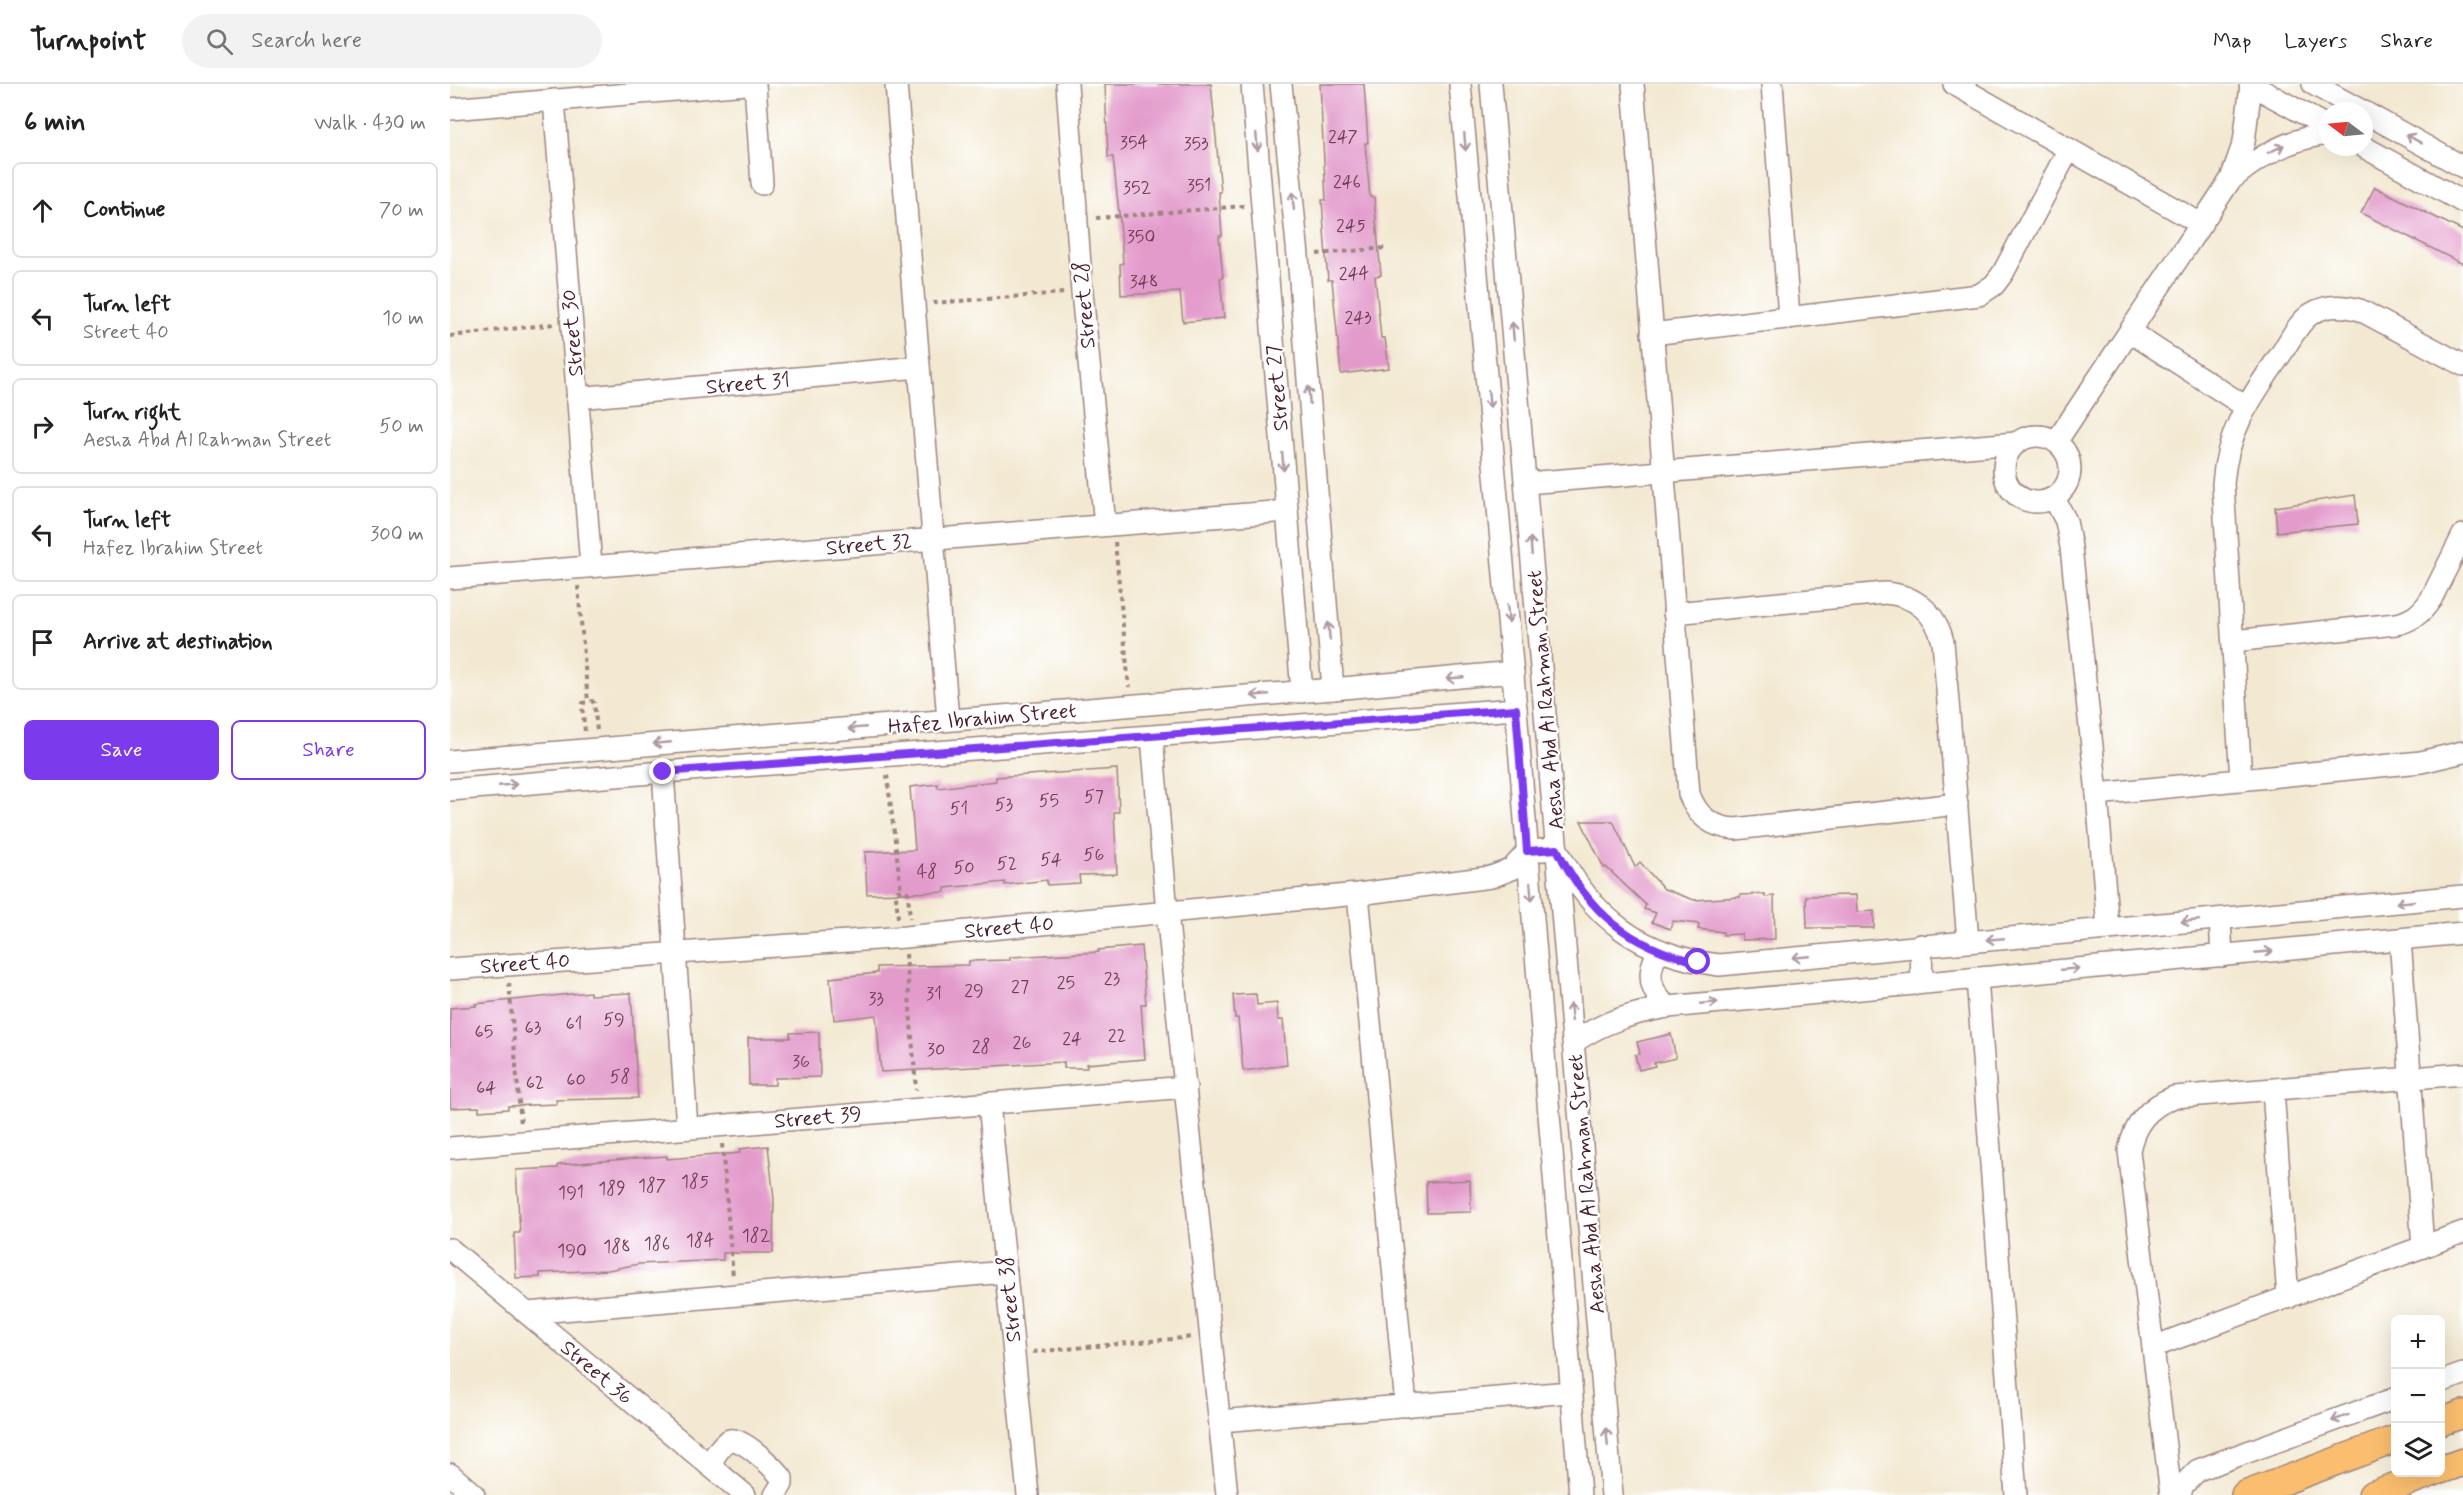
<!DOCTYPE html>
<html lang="en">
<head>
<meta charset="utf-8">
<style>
	body { margin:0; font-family:Mynerve,sans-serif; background:#f2f2f2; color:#222 }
	.controls { position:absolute; right:18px; bottom:18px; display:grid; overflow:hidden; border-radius:9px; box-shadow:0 6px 24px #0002 }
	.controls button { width:54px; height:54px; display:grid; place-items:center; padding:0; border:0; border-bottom:2px solid #e0e0e0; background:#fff; color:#222; font:30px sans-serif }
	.compass { position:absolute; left:1869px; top:18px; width:54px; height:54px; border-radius:50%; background:#fff; box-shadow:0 6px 24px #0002; rotate:286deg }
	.stop { position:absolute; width:18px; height:18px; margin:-14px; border:4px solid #7c3aed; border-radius:50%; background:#fff }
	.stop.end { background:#7c3aed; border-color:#fff; box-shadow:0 2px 6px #0008 }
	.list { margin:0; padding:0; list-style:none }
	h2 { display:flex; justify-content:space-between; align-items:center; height:78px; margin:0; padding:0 24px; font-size:26px }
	h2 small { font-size:20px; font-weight:400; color:#767676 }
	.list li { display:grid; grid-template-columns:39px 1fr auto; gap:18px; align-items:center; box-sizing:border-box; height:96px; margin:0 12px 12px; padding:0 12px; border:2px solid #e0e0e0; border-radius:9px }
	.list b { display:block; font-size:22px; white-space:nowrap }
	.list p { margin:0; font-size:20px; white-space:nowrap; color:#767676 }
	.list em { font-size:20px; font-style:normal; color:#767676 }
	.actions { display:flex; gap:12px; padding:18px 24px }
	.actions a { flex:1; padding:14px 0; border:2px solid #7c3aed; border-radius:9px; text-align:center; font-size:21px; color:#7c3aed }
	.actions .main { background:#7c3aed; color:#fff }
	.icon { flex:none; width:33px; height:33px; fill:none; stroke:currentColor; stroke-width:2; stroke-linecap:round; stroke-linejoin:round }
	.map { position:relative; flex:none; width:2013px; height:1411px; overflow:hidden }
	header { display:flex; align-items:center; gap:36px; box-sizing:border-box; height:84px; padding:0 30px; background:#fff; border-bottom:2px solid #e0e0e0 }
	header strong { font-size:28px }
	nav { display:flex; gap:33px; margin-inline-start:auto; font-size:21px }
	.search { width:420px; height:54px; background:#f2f2f2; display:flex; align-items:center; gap:15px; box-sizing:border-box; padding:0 21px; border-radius:33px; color:#767676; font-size:22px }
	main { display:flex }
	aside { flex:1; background:#fff }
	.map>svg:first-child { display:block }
	.building { fill:#e39bcc }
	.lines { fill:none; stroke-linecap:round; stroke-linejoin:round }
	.minor-casing { stroke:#9e847e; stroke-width:24 }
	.major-casing { stroke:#9e847e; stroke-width:30 }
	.path { stroke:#9e847e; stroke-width:4; stroke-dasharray:4.5 4.5; stroke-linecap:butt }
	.minor { stroke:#fff; stroke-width:21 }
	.major { stroke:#fbbe6e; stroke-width:27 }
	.oneway { stroke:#ae9aa0 }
	.route { stroke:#7c3aed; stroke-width:8 }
	.labels { text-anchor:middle; stroke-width:4.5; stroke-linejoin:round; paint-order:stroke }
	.number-label { font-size:18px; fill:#703e53 }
	.street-label { font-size:21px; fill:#4a1f2b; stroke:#fff }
</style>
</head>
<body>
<header>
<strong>Turnpoint</strong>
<div class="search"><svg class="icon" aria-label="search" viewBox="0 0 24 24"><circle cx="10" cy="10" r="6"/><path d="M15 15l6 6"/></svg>Search here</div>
<nav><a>Map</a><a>Layers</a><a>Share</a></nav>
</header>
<main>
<aside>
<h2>6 min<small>Walk · 430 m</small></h2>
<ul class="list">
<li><svg class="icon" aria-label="ahead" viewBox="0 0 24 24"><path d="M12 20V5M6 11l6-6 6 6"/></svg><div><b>Continue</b></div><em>70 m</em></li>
<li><svg class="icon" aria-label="left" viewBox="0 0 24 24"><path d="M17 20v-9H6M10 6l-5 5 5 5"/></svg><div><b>Turn left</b><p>Street 40</p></div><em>10 m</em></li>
<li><svg class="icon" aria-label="right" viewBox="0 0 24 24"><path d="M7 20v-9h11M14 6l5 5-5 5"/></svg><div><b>Turn right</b><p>Aesha Abd Al Rahman Street</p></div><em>50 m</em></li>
<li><svg class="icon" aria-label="left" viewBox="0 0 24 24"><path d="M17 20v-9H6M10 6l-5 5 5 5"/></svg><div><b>Turn left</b><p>Hafez Ibrahim Street</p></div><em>300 m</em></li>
<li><svg class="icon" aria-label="arrive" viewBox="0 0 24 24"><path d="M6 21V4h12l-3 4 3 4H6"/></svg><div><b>Arrive at destination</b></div></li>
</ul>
<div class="actions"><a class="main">Save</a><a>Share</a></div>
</aside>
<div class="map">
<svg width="2013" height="1411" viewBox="0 0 2013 1411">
	<rect width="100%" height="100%" fill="#fff"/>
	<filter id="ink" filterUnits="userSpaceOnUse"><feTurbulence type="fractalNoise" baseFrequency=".0167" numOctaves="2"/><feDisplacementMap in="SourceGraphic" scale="12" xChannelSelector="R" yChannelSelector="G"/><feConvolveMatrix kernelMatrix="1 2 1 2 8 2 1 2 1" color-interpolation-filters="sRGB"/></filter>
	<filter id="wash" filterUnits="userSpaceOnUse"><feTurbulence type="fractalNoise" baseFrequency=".008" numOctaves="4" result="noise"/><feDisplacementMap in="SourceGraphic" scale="24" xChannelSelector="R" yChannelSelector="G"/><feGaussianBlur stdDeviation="1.35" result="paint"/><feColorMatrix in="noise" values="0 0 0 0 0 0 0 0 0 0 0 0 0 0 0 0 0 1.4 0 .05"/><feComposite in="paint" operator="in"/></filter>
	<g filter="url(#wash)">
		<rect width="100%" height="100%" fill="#f3e9d2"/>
		<g id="blocks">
			<!-- building -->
			<g class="building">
				<path d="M655,0H761L771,108H769L772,152H769L773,194H770L774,234L733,238L730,208L671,211L670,180L673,179L670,138L663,73H658Z"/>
				<path d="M870,0H914L918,59H915L920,113H924L931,191L925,192L931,254H935L939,284L891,290L882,196H878L875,160L872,116H876Z"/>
				<path d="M1925,103L2013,147V180L1911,129Z"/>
				<path d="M1905,411L1908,440L1827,448L1825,423Z"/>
				<path d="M667,685L669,728H664L667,790L629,791L630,799L597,801V796L555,801V798L495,804V808L417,810L415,768L465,766L460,703L488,700V704L546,697V693Z"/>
				<path d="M1131,737H1163L1185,783L1190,778L1214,805L1244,816L1290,813V811L1315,810V813L1324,812L1325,855L1292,856V850L1273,851V848L1248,845L1249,840L1223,837L1220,845L1202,838L1206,829L1194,825L1196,821L1156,783L1154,784Z"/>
				<path d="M1406,811L1407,828L1424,827V844H1357L1356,812Z"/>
				<path d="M691,862L696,920H691L695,975L636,980L637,984H614V978L431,988L426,931L384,936L380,894L427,889V883L519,881V877L560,876V873L649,868L648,866Z"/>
				<path d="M140,908V911L181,909L188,1014L106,1016L107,1020L58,1022V1025L29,1027V1023L0,1024V924L26,922L25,920Z"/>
				<path d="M806,910L807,921L827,919L828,936H833L837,981L793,987L788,934H785L783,911Z"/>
				<path d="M369,948L370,993L325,994V1001H299L298,954H340V949Z"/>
				<path d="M1221,950L1226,974L1204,979L1205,982L1189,986L1185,971L1190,970L1187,958Z"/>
				<path d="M318,1062L324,1115L323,1169H273V1176L189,1180L158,1186L90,1189V1193L66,1194L64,1149H70L66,1086L108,1084V1081L187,1074L217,1072V1075L290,1069L289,1065Z"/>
				<path d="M1020,1096L1021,1128L977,1129L976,1098Z"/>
			</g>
		</g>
	</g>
	<g filter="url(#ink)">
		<use href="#blocks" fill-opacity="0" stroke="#9e847e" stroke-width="1.5"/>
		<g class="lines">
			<!-- minor casing -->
			<g class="minor-casing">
				<g id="minor">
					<path d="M305,0L312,100"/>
					<path d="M446,0L498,636"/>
					<path d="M617,0L632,208L655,441"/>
					<path d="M802,0L852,608"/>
					<path d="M831,0L848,172L883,605"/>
					<path d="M1010,0L1066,625L1130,1411"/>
					<path d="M1041,0L1162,1411"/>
					<path d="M1183,0L1239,710C1247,732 1261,743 1285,745L1507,720"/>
					<path d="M1322,0L1339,234"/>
					<path d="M1504,0L1751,140"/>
					<path d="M1800,0L1878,43"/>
					<path d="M1863,0L1912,27"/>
					<path d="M104,16L141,482"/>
					<path d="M0,25L297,0"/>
					<path d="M1914,28L2013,83"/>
					<path d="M1914,63L2013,118"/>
					<path d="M1782,95C1810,71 1841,54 1878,50"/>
					<path d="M1680,248L1796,323"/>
					<path d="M1202,250L1529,211L1544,201L1553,189L1619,65"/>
					<path d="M127,314L469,283"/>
					<circle cx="1587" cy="385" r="33"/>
					<path d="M1606,358L1781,95L1794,58L1801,1"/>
					<path d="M1076,399L1566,359"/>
					<path d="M1604,414L1616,437L1621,463L1647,710L1658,845"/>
					<path d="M0,494L837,427"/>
					<path d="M1224,529L1435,509C1465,511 1486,529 1493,558L1518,857"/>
					<path d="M1783,557L1946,540C1962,537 1972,529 1981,515L2013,451"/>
					<path d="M702,653L717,828L777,1411"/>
					<path d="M0,677L883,605L1063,588"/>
					<path d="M213,688L237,1044"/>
					<path d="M1791,696L1773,400C1777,344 1803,311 1833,267C1841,254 1849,238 1861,230C1876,220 1893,221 1910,226L2013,281"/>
					<path d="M0,706L213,688L1066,625"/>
					<path d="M1647,710L1971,678L2013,668"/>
					<path d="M908,810L956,1322"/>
					<path d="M1770,835L1772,872"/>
					<path d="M1950,855L1973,1163"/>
					<path d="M1471,861L1472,899"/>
					<path d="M1209,867C1196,887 1199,908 1218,923"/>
					<path d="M0,885L455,853L908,810L1041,793L1062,785L1078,767L1107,765C1142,835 1191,871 1269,881L2013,812"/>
					<path d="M1527,894L1566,1411"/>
					<path d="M1124,958C1153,938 1183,929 1218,923L2013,849"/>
					<path d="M1823,1006L1838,1214"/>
					<path d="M539,1019L578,1411"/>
					<path d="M0,1064L736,1003"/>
					<path d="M0,1165L295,1411"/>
					<path d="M77,1229L556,1188"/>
					<path d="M1703,1263L2013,1148"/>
					<path d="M1990,1298L2013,1290"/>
					<path d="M770,1337L1120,1308"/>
					<path d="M259,1381C264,1374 271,1359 280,1356C292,1353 324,1384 332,1394V1400L325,1411"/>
					<path d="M0,1390L24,1411"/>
					<path d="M1721,1411L1679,1067C1684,1040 1698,1023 1724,1013L2013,990"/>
					<path d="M1730,1411L1733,1401L1748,1386L1946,1314"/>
				</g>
			</g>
			<!-- major casing -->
			<g class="major-casing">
				<g id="major">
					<path d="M1990,1338L2013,1330"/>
					<path d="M1990,1386L2013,1378"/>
					<path d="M1795,1411L1946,1355"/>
					<path d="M1922,1411L1984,1388"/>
				</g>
			</g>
			<!-- path -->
			<g class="path">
				<path d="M646,134L794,122"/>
				<path d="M867,170L936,164"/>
				<path d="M483,219L614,209"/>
				<path d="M0,252L104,240"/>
				<path d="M665,458L679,603"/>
				<path d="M128,502L138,618"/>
				<path d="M135,647L132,622L133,619L142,617L144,619L147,646"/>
				<path d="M437,691L451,806"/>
				<path d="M448,834L446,811L448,807L455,806L458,809L460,834"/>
				<path d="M456,870L466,1006"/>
				<path d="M59,899L71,1041"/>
				<path d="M272,1060L283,1193"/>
				<path d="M583,1268L743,1253"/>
			</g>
			<!-- minor -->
			<use href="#minor" class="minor"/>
			<!-- major -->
			<use href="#major" class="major"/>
		</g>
		<!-- one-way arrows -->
		<defs><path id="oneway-shaft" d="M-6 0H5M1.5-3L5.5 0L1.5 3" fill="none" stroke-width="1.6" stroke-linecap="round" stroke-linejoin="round" transform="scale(1.5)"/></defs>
		<g class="oneway">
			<use href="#oneway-shaft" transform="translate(1964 55) rotate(-151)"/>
			<use href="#oneway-shaft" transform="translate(807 58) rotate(85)"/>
			<use href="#oneway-shaft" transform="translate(1015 58) rotate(85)"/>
			<use href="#oneway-shaft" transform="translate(1826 65) rotate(-25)"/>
			<use href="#oneway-shaft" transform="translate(843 117) rotate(-96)"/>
			<use href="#oneway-shaft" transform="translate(1063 247) rotate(-95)"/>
			<use href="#oneway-shaft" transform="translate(859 311) rotate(-95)"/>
			<use href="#oneway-shaft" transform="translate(1039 315) rotate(85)"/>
			<use href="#oneway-shaft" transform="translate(833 378) rotate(85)"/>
			<use href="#oneway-shaft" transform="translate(1081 462) rotate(-95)"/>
			<use href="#oneway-shaft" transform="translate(1058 530) rotate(85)"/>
			<use href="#oneway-shaft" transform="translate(879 547) rotate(-95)"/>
			<use href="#oneway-shaft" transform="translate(1005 594) rotate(175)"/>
			<use href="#oneway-shaft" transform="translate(810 611) rotate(175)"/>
			<use href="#oneway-shaft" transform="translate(407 644) rotate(175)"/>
			<use href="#oneway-shaft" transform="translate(212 659) rotate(175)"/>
			<use href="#oneway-shaft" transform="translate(58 701) rotate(-5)"/>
			<use href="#oneway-shaft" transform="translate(1081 808) rotate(85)"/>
			<use href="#oneway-shaft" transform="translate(1955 818) rotate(175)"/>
			<use href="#oneway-shaft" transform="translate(1740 837) rotate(175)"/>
			<use href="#oneway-shaft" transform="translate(1545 855) rotate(175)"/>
			<use href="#oneway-shaft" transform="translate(1814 868) rotate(-5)"/>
			<use href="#oneway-shaft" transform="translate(1351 873) rotate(175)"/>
			<use href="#oneway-shaft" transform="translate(1620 885) rotate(-5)"/>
			<use href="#oneway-shaft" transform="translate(1259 919) rotate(-5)"/>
			<use href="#oneway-shaft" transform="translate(1121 928) rotate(-95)"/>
			<use href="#oneway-shaft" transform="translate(1890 1334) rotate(160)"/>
			<use href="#oneway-shaft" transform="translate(1157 1353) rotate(-95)"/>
		</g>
	</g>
	<g class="lines" filter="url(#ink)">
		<!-- route -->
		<path class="route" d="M213,688L1066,625L1077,767L1107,765C1138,828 1180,863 1248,878"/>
	</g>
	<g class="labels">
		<!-- number labels -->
		<g class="number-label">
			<text x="893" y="58">247</text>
			<text x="684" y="64">354</text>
			<text x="746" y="65">353</text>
			<text x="897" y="103">246</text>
			<text x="749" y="107">351</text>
			<text x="687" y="109">352</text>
			<text x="901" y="147">245</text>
			<text x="691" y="158">350</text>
			<text x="904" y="195">244</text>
			<text x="694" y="203">348</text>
			<text x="908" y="239">243</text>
			<text x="644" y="718">57</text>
			<text x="599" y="722">55</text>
			<text x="554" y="726">53</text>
			<text x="509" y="730">51</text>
			<text x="644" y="776">56</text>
			<text x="601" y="781">54</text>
			<text x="557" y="785">52</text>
			<text x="514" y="789">50</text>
			<text x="477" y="793">48</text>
			<text x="662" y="900">23</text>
			<text x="616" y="904">25</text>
			<text x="570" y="908">27</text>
			<text x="524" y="912">29</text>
			<text x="484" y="915">31</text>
			<text x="426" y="920">33</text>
			<text x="164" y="941">59</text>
			<text x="124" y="945">61</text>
			<text x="83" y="949">63</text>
			<text x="34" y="953">65</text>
			<text x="667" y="957">22</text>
			<text x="622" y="960">24</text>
			<text x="572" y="964">26</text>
			<text x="531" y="968">28</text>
			<text x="486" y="971">30</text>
			<text x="351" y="983">36</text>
			<text x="170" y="998">58</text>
			<text x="126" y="1001">60</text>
			<text x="85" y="1004">62</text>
			<text x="36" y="1009">64</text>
			<text x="245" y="1103">185</text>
			<text x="202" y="1107">187</text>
			<text x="162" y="1110">189</text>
			<text x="121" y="1114">191</text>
			<text x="306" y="1157">182</text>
			<text x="250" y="1162">184</text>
			<text x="207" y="1165">186</text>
			<text x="167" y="1168">188</text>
			<text x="122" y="1172">190</text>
		</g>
		<!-- street labels -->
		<g class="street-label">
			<text transform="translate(634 221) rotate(-95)" y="7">Street 28</text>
			<text transform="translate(122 249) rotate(-95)" y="7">Street 30</text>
			<text transform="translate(298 299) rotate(-5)" y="7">Street 31</text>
			<text transform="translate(827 304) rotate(-95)" y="7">Street 27</text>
			<text transform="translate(419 460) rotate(-5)" y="7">Street 32</text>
			<text transform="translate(1095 616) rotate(-95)" y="7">Aesha Abd Al Rahman Street</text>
			<text transform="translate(532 634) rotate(-5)" y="7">Hafez Ibrahim Street</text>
			<text transform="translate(559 843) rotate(-5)" y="7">Street 40</text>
			<text transform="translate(75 879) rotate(-4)" y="7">Street 40</text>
			<text transform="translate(368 1033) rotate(-5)" y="7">Street 39</text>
			<text transform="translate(1136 1100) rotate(-95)" y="7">Aesha Abd Al Rahman Street</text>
			<text transform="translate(559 1215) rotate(-96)" y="7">Street 38</text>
			<text transform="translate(147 1288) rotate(40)" y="7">Street 36</text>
		</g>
	</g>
</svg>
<div class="controls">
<button>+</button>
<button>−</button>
<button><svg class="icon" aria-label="layers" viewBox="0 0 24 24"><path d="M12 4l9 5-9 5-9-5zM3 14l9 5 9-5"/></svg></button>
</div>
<svg class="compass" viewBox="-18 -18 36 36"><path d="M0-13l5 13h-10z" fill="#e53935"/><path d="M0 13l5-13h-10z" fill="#767676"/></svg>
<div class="stop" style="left:1248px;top:878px"></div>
<div class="stop end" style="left:213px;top:688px"></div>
</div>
</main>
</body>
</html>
